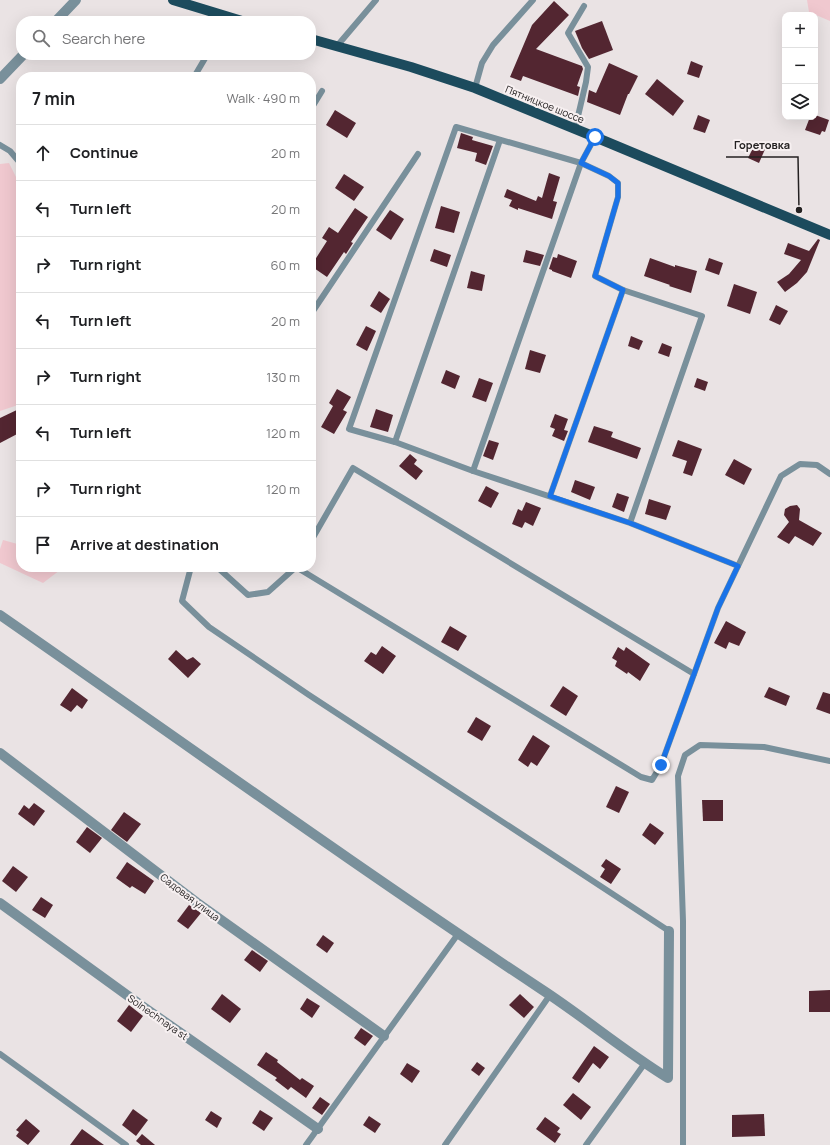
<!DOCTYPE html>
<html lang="en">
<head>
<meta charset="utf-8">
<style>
	body { margin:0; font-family:Manrope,sans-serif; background:#f6f6f6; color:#202124 }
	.controls { position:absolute; right:12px; top:12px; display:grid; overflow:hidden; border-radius:8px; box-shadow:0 4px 16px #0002 }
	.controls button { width:36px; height:36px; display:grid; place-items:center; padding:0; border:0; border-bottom:1px solid #e0e0e0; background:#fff; color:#202124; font:20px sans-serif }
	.stop { position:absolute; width:12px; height:12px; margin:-9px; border:3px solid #1a73e8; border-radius:50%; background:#fff }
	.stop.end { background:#1a73e8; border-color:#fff; box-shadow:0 1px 4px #0008 }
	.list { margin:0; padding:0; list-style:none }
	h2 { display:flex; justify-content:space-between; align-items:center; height:52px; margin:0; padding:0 16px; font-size:17px }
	h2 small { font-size:13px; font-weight:400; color:#757577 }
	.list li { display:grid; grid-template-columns:26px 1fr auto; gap:12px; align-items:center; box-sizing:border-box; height:56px; padding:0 16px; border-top:1px solid #e0e0e0 }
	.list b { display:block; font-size:15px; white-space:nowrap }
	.list em { font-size:13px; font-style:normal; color:#757577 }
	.icon { flex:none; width:22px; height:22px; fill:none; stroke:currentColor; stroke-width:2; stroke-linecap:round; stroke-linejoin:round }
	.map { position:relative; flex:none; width:830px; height:1145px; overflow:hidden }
	.search { position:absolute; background:#fff; box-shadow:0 4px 16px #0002; left:16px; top:16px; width:300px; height:44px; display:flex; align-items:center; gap:10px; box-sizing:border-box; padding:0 14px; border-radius:16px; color:#757577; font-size:15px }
	.panel { position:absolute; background:#fff; box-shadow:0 4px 16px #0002; left:16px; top:72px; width:300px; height:500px; border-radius:16px }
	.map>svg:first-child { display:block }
	.green { fill:#f0c8cf }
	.building { fill:#532631 }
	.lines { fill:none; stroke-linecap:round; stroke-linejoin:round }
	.service { stroke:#79909b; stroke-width:6 }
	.minor { stroke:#79909b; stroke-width:10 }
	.primary { stroke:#1c4b5d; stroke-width:10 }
	.route { stroke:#1a73e8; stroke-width:5 }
	.labels { text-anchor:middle; stroke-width:4; stroke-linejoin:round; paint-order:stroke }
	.street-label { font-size:10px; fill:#242121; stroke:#f7f0f1 }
	.leader { fill:none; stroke:#242121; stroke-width:1.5 }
	.callout-dot { fill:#242121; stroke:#f7f0f1; stroke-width:1.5 }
	.callout-label { font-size:11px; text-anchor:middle; font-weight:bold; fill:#242121; stroke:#f7f0f1; stroke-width:4; stroke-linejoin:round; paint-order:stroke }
</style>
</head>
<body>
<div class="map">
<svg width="830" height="1145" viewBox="0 0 830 1145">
	<rect width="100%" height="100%" fill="#eae3e4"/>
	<!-- green -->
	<g class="green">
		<path d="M807,0H830V21L809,12Z"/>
		<path d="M9,163L21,187V404L0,411V164Z"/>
		<path d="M3,540L21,545V567H64L43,583L0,563V549Z"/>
	</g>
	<!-- building -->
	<g class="building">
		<path d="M554,1L569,15L536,49L582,66L583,69L577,86L580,87L578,96L523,76L521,81L510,77L532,25Z"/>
		<path d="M602,21L613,50L589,59L582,48L575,31Z"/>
		<path d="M691,61L703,66L699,78L687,74Z"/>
		<path d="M609,63L638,76L629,94H628L620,115L587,102L589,90L596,93Z"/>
		<path d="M657,79L684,101L673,116L645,94Z"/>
		<path d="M335,110L356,123L347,138L326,125Z"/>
		<path d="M698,115L710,120L705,133L693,129Z"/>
		<path d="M815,115L829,120L825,132L822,131L820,135L805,130L810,117H815Z"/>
		<path d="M461,133L473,137L472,140L493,146L486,165L475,161L477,153L457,148Z"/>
		<path d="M756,142L766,147L759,163L748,158Z"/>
		<path d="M549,173L560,177L553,201L557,202L552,219L518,208V210L509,206L512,200L504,197L507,189L536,201L538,196L542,198Z"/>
		<path d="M344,174L364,187L354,201L335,188Z"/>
		<path d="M441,206L460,212L454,233L435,228Z"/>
		<path d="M355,208L368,217L351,242L353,243L346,254L344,252L327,277L311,266L327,241L322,238L329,227L338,233Z"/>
		<path d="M390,210L404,219L391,240L376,230Z"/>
		<path d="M818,239L820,240L807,272L797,283L785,292L777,282L789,274L801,260L784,254L788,243L809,251Z"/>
		<path d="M434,249L451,255L447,267L430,261Z"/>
		<path d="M526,250L544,255L540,266L523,262Z"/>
		<path d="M558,254L577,261L571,278L552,271V270L549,269L553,257L557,258Z"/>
		<path d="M650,258L675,267V265L697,271L691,293L669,286L670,285L644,276Z"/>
		<path d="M709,258L723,263L719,275L705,270Z"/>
		<path d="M471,271L485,275L482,291L467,288Z"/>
		<path d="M734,284L757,292L750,314L727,306Z"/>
		<path d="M379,291L390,299L381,313L370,306Z"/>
		<path d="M776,305L788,311L780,325L769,320Z"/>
		<path d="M366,326L376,331L367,351L356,345Z"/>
		<path d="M631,336L643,341L639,350L628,346Z"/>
		<path d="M662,343L672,347L669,357L658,353Z"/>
		<path d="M530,350L546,355L540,373L525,369Z"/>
		<path d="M446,370L460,376L455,389L441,383Z"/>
		<path d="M479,378L493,383L486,402L472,397Z"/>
		<path d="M697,378L708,382L705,391L694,387Z"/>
		<path d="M337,389L351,397L343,410L347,412L334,434L321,427L333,406L329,403Z"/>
		<path d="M21,408V432L0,443V418Z"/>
		<path d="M376,409L393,415L388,432L370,427Z"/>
		<path d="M555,414L568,419L564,430L568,431L564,441L552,436L555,429L550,427Z"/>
		<path d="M594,426L613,432L611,437L641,448L637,459L588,442Z"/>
		<path d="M489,440L499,443L493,460L483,456Z"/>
		<path d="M678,440L702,449L692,476L683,473L687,461L672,456Z"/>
		<path d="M410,454L417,460L414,464L423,471L416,480L399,466Z"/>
		<path d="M734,459L752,469L744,485L725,475Z"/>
		<path d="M575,480L595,487L590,500L571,492Z"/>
		<path d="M486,486L499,493L491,508L478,501Z"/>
		<path d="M617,493L629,497L624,512L612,507Z"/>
		<path d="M649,499L671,506L666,520L645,514Z"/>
		<path d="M526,502L541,508L533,526L525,522L522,528L512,524L518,509L522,511Z"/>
		<path d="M797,505L800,509L799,520L822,533L813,546L795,536L789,544L777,537L789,522L784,515L785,509L790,506Z"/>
		<path d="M726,621L746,632L739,646L729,642L726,649L714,643Z"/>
		<path d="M450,626L467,636L458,651L441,642Z"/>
		<path d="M382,646L396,656L383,674L364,661L371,652L376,655Z"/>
		<path d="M618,647L624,651L626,647L650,664L640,681L628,672L627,674L615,666L617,661L612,658Z"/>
		<path d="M176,650L187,660L193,657L201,664L188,678L168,659Z"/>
		<path d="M563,686L578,696L566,716L550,706Z"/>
		<path d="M769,687L790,696L786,706L764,697Z"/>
		<path d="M72,688L88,700L82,709L77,705L71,712L60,705Z"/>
		<path d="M823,692L830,694V714L816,709Z"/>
		<path d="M476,717L491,726L482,741L467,732Z"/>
		<path d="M533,735L550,746L537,766L531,762L528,767L518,760Z"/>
		<path d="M616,786L629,792L619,813L606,807Z"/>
		<path d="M702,800H723V821H703Z"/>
		<path d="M34,803L45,811L34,826L18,814L24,805L29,809Z"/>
		<path d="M124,812L141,824L127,842L111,830Z"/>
		<path d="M650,823L664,833L655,845L642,835Z"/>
		<path d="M87,827L102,838L90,853L76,842Z"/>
		<path d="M606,859L621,869L611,884L600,877L605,869L601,866Z"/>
		<path d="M127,862L154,881L145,894L132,886L130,888L116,878Z"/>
		<path d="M13,866L28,877L16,892L2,881Z"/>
		<path d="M41,897L53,905L45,918L32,910Z"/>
		<path d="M189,905L201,913L188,929L177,921Z"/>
		<path d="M323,935L334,943L327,953L316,945Z"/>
		<path d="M252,950L268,961L260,972L244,960Z"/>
		<path d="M830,990V1012H809V991Z"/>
		<path d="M222,994L241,1009L230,1023L211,1009Z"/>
		<path d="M520,994L534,1007L524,1018L509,1005Z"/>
		<path d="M307,998L320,1006L312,1018L300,1009Z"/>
		<path d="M129,1005L143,1016L131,1032L117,1021Z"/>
		<path d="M361,1028L373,1036L365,1046L354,1038Z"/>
		<path d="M594,1046L609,1057L600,1069L593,1063L579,1083L572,1078Z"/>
		<path d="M266,1052L278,1060L277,1062L300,1080L302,1078L314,1086L306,1098L291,1087L288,1090L275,1080L277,1078L257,1065Z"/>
		<path d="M477,1062L485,1068L479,1076L471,1070Z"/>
		<path d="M407,1063L420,1071L412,1083L400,1074Z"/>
		<path d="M573,1093L591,1107L581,1120L563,1105Z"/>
		<path d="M320,1097L330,1104L322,1115L312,1108Z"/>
		<path d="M133,1109L148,1120L136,1136L122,1125Z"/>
		<path d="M260,1110L273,1118L264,1131L252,1123Z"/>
		<path d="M211,1111L222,1118L217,1128L205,1120Z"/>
		<path d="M764,1114L765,1136L732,1137V1115Z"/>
		<path d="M369,1116L381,1124L375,1133L363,1125Z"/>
		<path d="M545,1117L560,1128L557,1132L561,1134L555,1143L536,1129Z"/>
		<path d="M26,1119L40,1131L28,1145L16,1136L19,1132L16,1130Z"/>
		<path d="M82,1129L104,1145H70Z"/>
		<path d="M142,1134L155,1145H141L136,1141Z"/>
	</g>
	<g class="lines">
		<!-- service -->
		<g class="service">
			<path d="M337,46L376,0"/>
			<path d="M194,77L207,55"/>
			<path d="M475,88L482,63L493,45L533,0"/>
			<path d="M311,109L322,91"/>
			<path d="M575,129L586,82L588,67L568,33L584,6"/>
			<path d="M0,145L10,151L21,164"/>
			<path d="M311,314L418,154"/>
			<path d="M395,442L500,140"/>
			<path d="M473,471L581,163L595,137"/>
			<path d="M550,496L623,290"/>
			<path d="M630,523L702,316L623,290L595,276L618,197V183L609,176L581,163L456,127L349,429L395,442L473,471L630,523L738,566"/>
			<path d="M311,541L353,468L694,674"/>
			<path d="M191,567L182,601L209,627L309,695L669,931"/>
			<path d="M217,567L248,595L268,592L296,567"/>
			<path d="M296,567L641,777L652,780L661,765L718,608L781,476L800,464L817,465L830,474"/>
			<path d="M0,1054L126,1145"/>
			<path d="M306,1145L458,934"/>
			<path d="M445,1145L550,995"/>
			<path d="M586,1145L645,1063"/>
			<path d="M683,1145V921L678,776L685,755L700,745L764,747L830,761"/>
		</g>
		<!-- minor -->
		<g class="minor">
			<path d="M56,21L76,0"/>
			<path d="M0,79L23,55"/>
			<path d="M0,615C180,740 358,868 541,989C584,1017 624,1051 668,1078L669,931"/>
			<path d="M0,753L196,902L384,1036"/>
			<path d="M0,903L142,1006L318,1129"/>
		</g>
		<!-- primary -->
		<g class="primary">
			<path d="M173,0L242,21"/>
			<path d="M311,39L411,67L475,88L595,137L830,235"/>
		</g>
	</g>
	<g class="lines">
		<!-- route -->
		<path class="route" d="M595,137L581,163L609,176L618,183V197L595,276L623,290L550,496L630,523L738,566L718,608L661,765"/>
	</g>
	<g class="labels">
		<!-- street labels -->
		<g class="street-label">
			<text transform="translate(545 104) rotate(22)" y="4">Пятницкое шоссе</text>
			<text transform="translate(190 897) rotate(37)" y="4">Садовая улица</text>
			<text transform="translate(158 1017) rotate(35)" y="4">Solnechnaya st</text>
		</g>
	</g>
	<!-- callouts -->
	<path class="leader" d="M799 210L798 157H726"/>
	<circle class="callout-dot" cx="799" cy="210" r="4"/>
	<g class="callout-label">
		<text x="762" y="149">Горетовка</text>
	</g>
</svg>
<div class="controls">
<button>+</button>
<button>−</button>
<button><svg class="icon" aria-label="layers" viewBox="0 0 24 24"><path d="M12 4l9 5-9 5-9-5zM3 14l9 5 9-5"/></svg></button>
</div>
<div class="stop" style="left:595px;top:137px"></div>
<div class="stop end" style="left:661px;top:765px"></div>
<div class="search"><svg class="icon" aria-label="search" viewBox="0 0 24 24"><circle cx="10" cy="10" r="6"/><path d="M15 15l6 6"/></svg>Search here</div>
<section class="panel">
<h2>7 min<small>Walk · 490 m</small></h2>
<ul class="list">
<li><svg class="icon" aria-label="ahead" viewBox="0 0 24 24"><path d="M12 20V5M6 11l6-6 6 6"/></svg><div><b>Continue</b></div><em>20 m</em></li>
<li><svg class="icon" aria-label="left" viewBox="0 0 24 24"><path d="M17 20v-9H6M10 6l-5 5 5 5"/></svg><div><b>Turn left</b></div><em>20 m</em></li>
<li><svg class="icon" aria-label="right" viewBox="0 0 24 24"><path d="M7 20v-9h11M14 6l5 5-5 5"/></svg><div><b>Turn right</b></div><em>60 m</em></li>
<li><svg class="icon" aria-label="left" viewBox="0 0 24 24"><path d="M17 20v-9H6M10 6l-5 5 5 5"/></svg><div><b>Turn left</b></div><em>20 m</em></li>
<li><svg class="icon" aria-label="right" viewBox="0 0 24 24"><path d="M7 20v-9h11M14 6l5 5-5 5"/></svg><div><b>Turn right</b></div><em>130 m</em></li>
<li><svg class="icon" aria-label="left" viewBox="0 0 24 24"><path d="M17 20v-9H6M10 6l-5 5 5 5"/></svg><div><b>Turn left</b></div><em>120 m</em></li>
<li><svg class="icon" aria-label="right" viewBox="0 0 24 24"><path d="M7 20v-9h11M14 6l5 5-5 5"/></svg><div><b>Turn right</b></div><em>120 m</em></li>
<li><svg class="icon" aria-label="arrive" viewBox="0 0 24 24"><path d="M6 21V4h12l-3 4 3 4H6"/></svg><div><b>Arrive at destination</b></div></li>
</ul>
</section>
</div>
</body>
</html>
